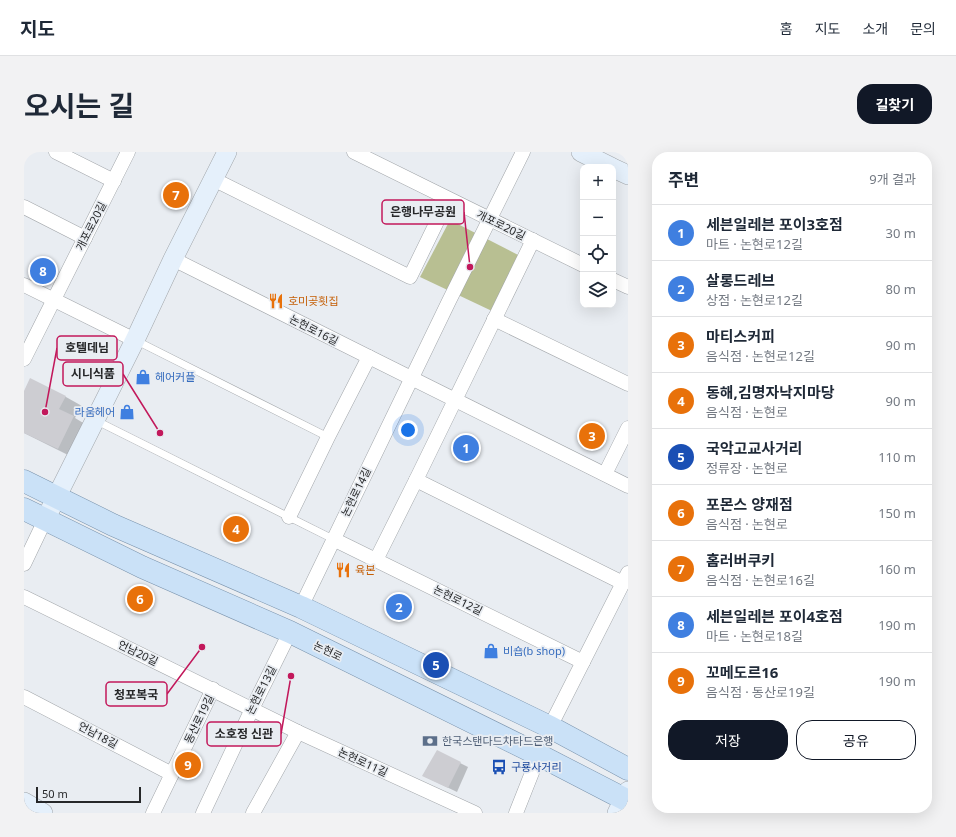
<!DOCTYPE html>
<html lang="ko">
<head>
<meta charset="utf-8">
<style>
	body { margin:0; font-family:"Noto Sans","Noto Sans KR",sans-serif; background:#f2f2f3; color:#1f2937 }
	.controls { position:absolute; right:12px; top:12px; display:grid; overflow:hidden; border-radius:8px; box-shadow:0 4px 16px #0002 }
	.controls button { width:36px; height:36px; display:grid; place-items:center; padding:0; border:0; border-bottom:1px solid #e0e1e3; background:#fff; color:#1f2937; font:20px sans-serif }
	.scale { position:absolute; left:12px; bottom:10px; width:105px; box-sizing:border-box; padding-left:4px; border:2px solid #262729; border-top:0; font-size:11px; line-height:14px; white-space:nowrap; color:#262729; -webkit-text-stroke:3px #e9edf2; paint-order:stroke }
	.you { position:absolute; left:384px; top:278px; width:14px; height:14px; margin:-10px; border:3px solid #fff; border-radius:50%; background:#1a73e8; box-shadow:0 0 0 6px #1a73e833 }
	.badge { display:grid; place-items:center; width:26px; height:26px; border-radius:50%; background:#111827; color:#fff; font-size:13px; font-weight:700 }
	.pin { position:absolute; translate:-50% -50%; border:2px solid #fff; box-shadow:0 1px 4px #0006 }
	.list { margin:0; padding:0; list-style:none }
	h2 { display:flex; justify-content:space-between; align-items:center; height:52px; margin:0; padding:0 16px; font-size:17px }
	h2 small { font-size:13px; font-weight:400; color:#747a83 }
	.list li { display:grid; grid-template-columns:26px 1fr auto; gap:12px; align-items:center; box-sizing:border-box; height:56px; padding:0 16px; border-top:1px solid #e0e1e3 }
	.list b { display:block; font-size:15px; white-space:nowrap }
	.list p { margin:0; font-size:13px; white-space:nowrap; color:#747a83 }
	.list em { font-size:13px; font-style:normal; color:#747a83 }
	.actions { display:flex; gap:8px; padding:12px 16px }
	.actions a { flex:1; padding:9px 0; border:1px solid #111827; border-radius:16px; text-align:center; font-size:14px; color:#111827 }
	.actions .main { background:#111827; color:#fff }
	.icon { flex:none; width:22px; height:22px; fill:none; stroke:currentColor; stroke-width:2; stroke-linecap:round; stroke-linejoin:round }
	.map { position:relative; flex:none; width:604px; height:661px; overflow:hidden; border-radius:16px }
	header { display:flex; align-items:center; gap:24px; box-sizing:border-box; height:56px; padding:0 20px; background:#fff; border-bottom:1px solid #e0e1e3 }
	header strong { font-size:19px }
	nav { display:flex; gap:22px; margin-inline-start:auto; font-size:14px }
	.intro { display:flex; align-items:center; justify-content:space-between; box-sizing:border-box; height:96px; padding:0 24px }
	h1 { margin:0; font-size:28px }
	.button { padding:10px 18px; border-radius:16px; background:#111827; color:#fff; font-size:14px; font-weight:700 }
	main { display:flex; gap:24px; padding:0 24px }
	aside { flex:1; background:#fff; border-radius:16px; box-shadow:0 4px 16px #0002 }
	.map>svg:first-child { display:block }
	.green { fill:#b8bf92 }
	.shadow { fill:#0003 }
	.building { fill:#cdcdd2 }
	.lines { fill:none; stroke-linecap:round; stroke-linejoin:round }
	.lane-casing { stroke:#a2a6aa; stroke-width:8 }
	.street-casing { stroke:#a2a6aa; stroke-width:15 }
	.secondary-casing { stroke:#a2a6aa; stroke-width:20 }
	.primary-casing { stroke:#7a93ac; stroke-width:23 }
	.lane { stroke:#fff; stroke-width:7 }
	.street { stroke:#fff; stroke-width:14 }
	.secondary { stroke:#e5f0fb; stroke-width:19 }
	.primary { stroke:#cae1f7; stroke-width:22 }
	.labels { text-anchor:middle; stroke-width:3.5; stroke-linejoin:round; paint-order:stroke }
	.street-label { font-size:11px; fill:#262729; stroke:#e9edf2 }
	.food-label { font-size:11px; fill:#c56008; stroke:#e9edf2; text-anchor:start }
	.shop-label { font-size:11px; fill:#366cbe; stroke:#e9edf2; text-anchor:start }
	.service-label { font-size:11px; fill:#4e5e75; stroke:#e9edf2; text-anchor:start }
	.transit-label { font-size:11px; fill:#164399; stroke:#e9edf2; text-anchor:start }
	.leader { fill:none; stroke:#c2185b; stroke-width:1.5 }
	.callout-dot { fill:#c2185b; stroke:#e9edf2; stroke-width:1.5 }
	.callout { fill:#e9edf2; stroke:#c2185b; stroke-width:1.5 }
	.callout-label { font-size:12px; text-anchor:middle; font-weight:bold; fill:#262729 }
</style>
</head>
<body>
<header>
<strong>지도</strong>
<nav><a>홈</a><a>지도</a><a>소개</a><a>문의</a></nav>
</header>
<div class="intro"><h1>오시는 길</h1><a class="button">길찾기</a></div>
<main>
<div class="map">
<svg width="604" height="661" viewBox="0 0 604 661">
	<rect width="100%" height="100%" fill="#e9edf2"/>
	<!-- green -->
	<path class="green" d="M426,68L496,104L468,159L396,125Z"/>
	<!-- shadow -->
	<g class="shadow">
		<path d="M7,228L42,245L58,254L51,266L66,275L50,306L0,281V241Z"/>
		<path d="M436,611L444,615L433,640L408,628Z"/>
	</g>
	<!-- building -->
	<g class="building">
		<path d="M6,226L42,244L35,257L50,264L34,297L0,281V239Z"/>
		<path d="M413,598L437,610L424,636L398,624Z"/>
	</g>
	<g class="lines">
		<!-- lane casing -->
		<g class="lane-casing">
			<g id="lane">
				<path d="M111,188L304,285"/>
				<path d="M71,268L309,387"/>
			</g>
		</g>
		<!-- street casing -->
		<g class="street-casing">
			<g id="street">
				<path d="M32,0L90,29"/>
				<path d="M330,0L559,113"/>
				<path d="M189,27L386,125L424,47"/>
				<path d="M0,55L61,86"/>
				<path d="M149,107L345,205L604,334"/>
				<path d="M589,128L604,135"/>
				<path d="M0,133L111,188"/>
				<path d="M470,167L604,232"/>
				<path d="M0,207L104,0"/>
				<path d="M581,322L604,276"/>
				<path d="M392,328L599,431"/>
				<path d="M265,365L304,285L345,205"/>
				<path d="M309,387L559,510"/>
				<path d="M352,408L392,328L509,88"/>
				<path d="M0,412L21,368"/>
				<path d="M0,445L274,580L451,661"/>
				<path d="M277,455L425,149L499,0"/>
				<path d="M0,545L148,622"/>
				<path d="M526,575L604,421"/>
				<path d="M129,661L189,537"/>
				<path d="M179,661L228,557L266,480"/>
				<path d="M229,661L274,580"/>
				<path d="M492,661L515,603"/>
			</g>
		</g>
		<!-- secondary casing -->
		<g class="secondary-casing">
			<g id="secondary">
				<path d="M557,0L587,15"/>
				<path d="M589,16L604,23"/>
				<path d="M21,368L111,188L149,107L203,0"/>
				<path d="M0,650L19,661"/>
				<path d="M593,661L604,639"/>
			</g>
		</g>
		<!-- primary casing -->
		<g class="primary-casing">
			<g id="primary">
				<path d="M0,329L89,373L277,455L526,575L604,617"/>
				<path d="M0,357L118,415L266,480L515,603L604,649"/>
			</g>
		</g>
		<!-- lane -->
		<use href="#lane" class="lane"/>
		<!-- street -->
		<use href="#street" class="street"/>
		<!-- secondary -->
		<use href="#secondary" class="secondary"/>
		<!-- primary -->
		<use href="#primary" class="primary"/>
	</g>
	<!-- icons -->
	<defs>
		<g id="restaurant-bare" transform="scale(1.2)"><path d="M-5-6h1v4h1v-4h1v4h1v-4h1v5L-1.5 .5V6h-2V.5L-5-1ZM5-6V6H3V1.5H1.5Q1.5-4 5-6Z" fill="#e8710a" stroke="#e9edf2" stroke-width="2.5" paint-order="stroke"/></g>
		<g id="shop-bare" transform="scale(1.2)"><path d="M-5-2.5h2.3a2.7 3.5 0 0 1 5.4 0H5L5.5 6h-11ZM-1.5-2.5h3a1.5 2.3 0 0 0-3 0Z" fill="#3f7fe0" stroke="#e9edf2" stroke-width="2.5" paint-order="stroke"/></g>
		<g id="bank-bare" transform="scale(1.2)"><path d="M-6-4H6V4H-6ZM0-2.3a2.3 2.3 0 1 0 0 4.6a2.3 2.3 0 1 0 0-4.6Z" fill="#5c6f8a" stroke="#e9edf2" stroke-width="2.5" paint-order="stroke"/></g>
		<g id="bus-bare" transform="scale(1.2)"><path d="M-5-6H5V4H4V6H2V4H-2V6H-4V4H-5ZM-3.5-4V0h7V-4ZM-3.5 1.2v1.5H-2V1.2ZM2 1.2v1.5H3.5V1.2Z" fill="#1a4fb4" stroke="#e9edf2" stroke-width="2.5" paint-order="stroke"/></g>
	</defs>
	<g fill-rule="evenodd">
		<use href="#restaurant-bare" x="252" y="149"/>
		<use href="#shop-bare" x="119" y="225"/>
		<use href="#shop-bare" x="103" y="260"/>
		<use href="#restaurant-bare" x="319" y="418"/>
		<use href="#shop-bare" x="467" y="499"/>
		<use href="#bank-bare" x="406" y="589"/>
		<use href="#bus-bare" x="475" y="615"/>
	</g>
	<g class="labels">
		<!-- street labels -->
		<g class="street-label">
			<text transform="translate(477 73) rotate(26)" y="4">개포로20길</text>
			<text transform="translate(67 74) rotate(-63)" y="4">개포로20길</text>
			<text transform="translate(290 178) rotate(27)" y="4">논현로16길</text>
			<text transform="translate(332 340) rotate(-64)" y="4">논현로14길</text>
			<text transform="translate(434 448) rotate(26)" y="4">논현로12길</text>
			<text transform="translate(304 499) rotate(26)" y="4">논현로</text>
			<text transform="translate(114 501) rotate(26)" y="4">언남20길</text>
			<text transform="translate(237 538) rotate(-63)" y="4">논현로13길</text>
			<text transform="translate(175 567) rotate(-64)" y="4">동산로19길</text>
			<text transform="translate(74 583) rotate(28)" y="4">언남18길</text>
			<text transform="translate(339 610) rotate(25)" y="4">논현로11길</text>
		</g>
		<!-- food labels -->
		<g class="food-label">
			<text x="264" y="153">호미곶횟집</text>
			<text x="331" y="422">육본</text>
		</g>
		<!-- shop labels -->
		<g class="shop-label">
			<text x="131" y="229">헤어커플</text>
			<text x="91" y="264" text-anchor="end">라움헤어</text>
			<text x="479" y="503">비숍(b shop)</text>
		</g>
		<!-- service labels -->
		<g class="service-label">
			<text x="418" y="593">한국스탠다드차타드은행</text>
		</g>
		<!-- transit labels -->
		<g class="transit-label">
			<text x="487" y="619">구룡사거리</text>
		</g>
	</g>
	<!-- callouts -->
	<path class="leader" d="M446 115L440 60M21 260L33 196M136 281L99 222M178 495L143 542M267 524L257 582"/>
	<g class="callout-dot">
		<circle cx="446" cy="115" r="4"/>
		<circle cx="21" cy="260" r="4"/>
		<circle cx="136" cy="281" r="4"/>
		<circle cx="178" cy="495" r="4"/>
		<circle cx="267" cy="524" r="4"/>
	</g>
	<g class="callout">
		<rect x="358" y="48" width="82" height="24" rx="4"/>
		<rect x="33" y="184" width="60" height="24" rx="4"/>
		<rect x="39" y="210" width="60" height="24" rx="4"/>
		<rect x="82" y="530" width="61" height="24" rx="4"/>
		<rect x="183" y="570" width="74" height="24" rx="4"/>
	</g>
	<g class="callout-label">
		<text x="399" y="64">은행나무공원</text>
		<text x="63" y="200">호텔데님</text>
		<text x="69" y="226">시니식품</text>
		<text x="112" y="547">청포복국</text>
		<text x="220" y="586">소호정 신관</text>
	</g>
</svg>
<div class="controls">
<button>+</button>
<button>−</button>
<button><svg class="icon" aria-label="locate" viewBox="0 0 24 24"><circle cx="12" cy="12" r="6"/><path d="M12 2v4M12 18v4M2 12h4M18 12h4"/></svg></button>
<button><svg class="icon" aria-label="layers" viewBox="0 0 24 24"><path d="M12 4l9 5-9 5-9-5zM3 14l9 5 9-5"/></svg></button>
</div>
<div class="scale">50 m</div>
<div class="you"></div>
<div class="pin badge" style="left:442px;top:296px;background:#3f7fe0">1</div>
<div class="pin badge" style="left:375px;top:455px;background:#3f7fe0">2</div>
<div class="pin badge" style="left:568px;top:284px;background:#e8710a">3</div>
<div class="pin badge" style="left:212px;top:377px;background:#e8710a">4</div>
<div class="pin badge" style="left:412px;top:513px;background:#1a4fb4">5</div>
<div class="pin badge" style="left:116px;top:447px;background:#e8710a">6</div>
<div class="pin badge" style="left:152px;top:43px;background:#e8710a">7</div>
<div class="pin badge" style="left:19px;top:119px;background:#3f7fe0">8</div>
<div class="pin badge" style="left:164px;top:613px;background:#e8710a">9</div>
</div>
<aside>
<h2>주변<small>9개 결과</small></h2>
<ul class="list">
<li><span class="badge" style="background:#3f7fe0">1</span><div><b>세븐일레븐 포이3호점</b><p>마트 · 논현로12길</p></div><em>30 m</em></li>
<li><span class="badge" style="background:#3f7fe0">2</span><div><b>살롱드레브</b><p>상점 · 논현로12길</p></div><em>80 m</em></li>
<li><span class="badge" style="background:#e8710a">3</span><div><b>마티스커피</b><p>음식점 · 논현로12길</p></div><em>90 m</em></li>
<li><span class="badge" style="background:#e8710a">4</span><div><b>동해,김명자낙지마당</b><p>음식점 · 논현로</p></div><em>90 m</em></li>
<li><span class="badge" style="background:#1a4fb4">5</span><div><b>국악고교사거리</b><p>정류장 · 논현로</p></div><em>110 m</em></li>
<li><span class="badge" style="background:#e8710a">6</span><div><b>포몬스 양재점</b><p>음식점 · 논현로</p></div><em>150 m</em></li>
<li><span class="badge" style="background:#e8710a">7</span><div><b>홈러버쿠키</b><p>음식점 · 논현로16길</p></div><em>160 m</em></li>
<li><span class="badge" style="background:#3f7fe0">8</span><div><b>세븐일레븐 포이4호점</b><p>마트 · 논현로18길</p></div><em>190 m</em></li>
<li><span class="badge" style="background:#e8710a">9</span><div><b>꼬메도르16</b><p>음식점 · 동산로19길</p></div><em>190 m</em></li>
</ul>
<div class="actions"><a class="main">저장</a><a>공유</a></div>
</aside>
</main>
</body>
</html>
